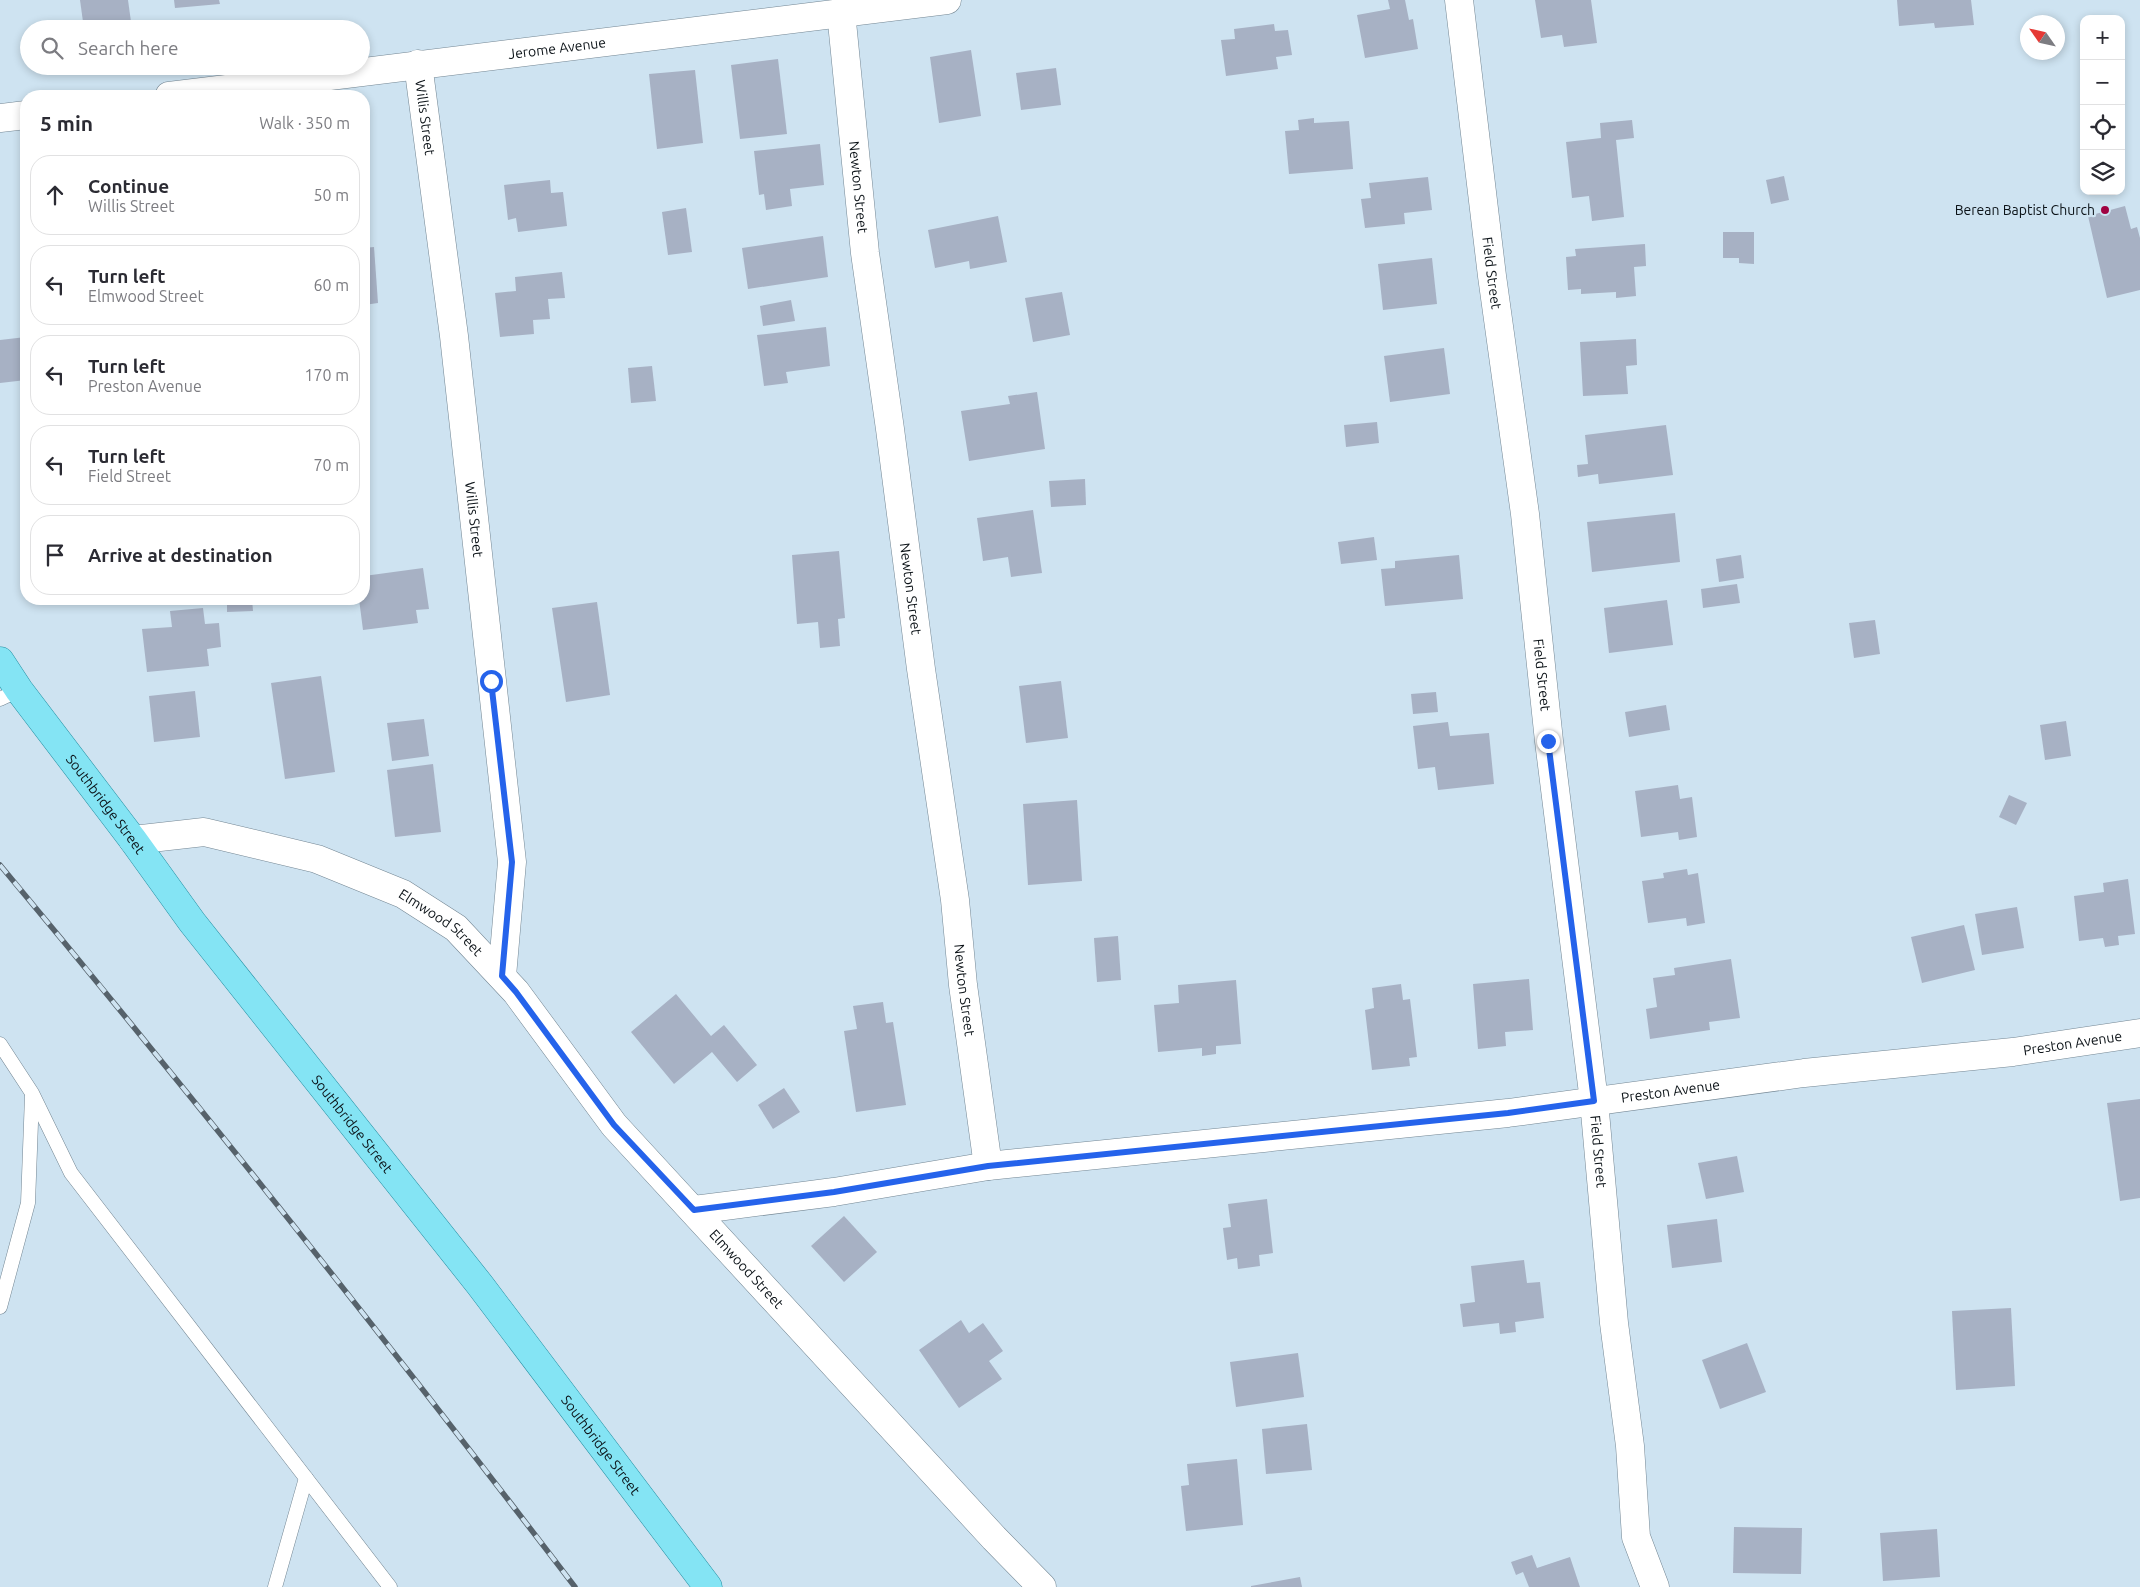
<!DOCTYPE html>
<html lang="en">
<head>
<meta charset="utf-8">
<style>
	body { margin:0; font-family:Ubuntu,sans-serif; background:#f2f2f3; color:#2b2b33 }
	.controls { position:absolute; right:15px; top:15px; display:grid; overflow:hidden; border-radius:10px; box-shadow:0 2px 8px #0003 }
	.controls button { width:45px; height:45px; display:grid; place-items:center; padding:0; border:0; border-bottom:1px solid #e1e1e2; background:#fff; color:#2b2b33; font:25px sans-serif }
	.compass { position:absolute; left:2020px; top:15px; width:45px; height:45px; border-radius:50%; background:#fff; box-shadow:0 2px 8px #0003; rotate:304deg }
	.stop { position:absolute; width:15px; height:15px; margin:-11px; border:4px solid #2563eb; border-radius:50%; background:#fff }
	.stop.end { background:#2563eb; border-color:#fff; box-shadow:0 1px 5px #0008 }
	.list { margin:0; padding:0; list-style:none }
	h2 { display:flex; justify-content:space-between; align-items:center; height:65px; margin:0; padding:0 20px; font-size:21px }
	h2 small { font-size:16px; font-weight:400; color:#7c7c81 }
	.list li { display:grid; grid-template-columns:32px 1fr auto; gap:15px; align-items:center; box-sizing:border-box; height:80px; margin:0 10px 10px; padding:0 10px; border:1px solid #e1e1e2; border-radius:20px }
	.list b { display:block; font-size:19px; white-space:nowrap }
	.list p { margin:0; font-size:16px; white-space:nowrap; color:#7c7c81 }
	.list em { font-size:16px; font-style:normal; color:#7c7c81 }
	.icon { flex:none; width:28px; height:28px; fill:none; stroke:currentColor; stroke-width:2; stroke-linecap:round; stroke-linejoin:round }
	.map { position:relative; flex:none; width:2140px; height:1587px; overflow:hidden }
	.search { position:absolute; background:#fff; box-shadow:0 2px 8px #0003; left:20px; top:20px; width:350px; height:55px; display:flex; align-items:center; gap:12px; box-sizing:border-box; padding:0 18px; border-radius:28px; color:#7c7c81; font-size:19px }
	.panel { position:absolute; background:#fff; box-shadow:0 2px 8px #0003; left:20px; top:90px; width:350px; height:515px; border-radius:20px }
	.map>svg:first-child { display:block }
	.building { fill:#a7b1c4 }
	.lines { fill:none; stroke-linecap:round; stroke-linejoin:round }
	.lane-casing { stroke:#738693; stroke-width:15 }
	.street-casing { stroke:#738693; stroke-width:29 }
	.primary-casing { stroke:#248fa2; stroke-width:29 }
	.lane { stroke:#fff; stroke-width:14 }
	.street { stroke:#fff; stroke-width:28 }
	.primary { stroke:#84e4f4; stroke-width:28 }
	.rail-casing { stroke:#56626b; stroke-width:5.5 }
	.rail { stroke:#cee3f1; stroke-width:4; stroke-dasharray:11; stroke-linecap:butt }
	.route { stroke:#2563eb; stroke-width:6 }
	.poi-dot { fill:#a00241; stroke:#cee3f1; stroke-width:2 }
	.labels { text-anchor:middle; stroke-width:4.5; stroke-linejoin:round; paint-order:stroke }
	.street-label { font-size:14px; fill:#0b1217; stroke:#cee3f1 }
	.poi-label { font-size:14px; fill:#0b1217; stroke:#cee3f1; text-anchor:end }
</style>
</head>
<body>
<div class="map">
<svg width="2140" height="1587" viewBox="0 0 2140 1587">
	<rect width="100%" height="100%" fill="#cee3f1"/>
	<!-- building -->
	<g class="building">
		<path d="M80,0H128L132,29H84Z"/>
		<path d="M174,0H219L220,4L175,8Z"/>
		<path d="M1388,0H1405L1409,20L1413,19L1418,49L1365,58L1357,15L1390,9Z"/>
		<path d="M1535,0H1591L1597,43L1564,47L1562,35L1541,38Z"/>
		<path d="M1897,0H1971L1974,25L1935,28L1934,23L1899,26Z"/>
		<path d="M1274,24L1275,31L1288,30L1292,55L1276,57L1278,69L1226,76L1221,40L1235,39L1234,29Z"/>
		<path d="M971,50L981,116L939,123L930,57Z"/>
		<path d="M778,59L787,134L740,139L731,65Z"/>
		<path d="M1056,68L1061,105L1021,110L1016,73Z"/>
		<path d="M695,70L703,143L657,149L649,74Z"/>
		<path d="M1314,118V123L1349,121L1353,169L1289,174L1285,131L1299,130L1298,120Z"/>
		<path d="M1632,120L1634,138L1616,140L1624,217L1592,221L1589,196L1572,198L1566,142L1601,138L1600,123Z"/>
		<path d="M820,144L824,185L790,189L792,206L766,210L764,194L759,195L754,151Z"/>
		<path d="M1784,176L1789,200L1771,204L1766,180Z"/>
		<path d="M1428,177L1432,210L1404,213L1405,224L1365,228L1361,199L1371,198L1369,183Z"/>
		<path d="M550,180L551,193L563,192L567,226L518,232L516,218L508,220L504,185Z"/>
		<path d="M2125,206L2131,229L2137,227L2140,238V290L2107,298L2088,216Z"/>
		<path d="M686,208L692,252L668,255L662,212Z"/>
		<path d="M998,216L1007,262L970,269L969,261L935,268L928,230Z"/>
		<path d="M1723,232H1754V264L1739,263V258H1723Z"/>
		<path d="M823,236L828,277L748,289L742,248Z"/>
		<path d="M1645,244L1646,266L1634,267L1636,296L1616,298V292L1581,294V289L1568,290L1566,257L1576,256L1575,249Z"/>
		<path d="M374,247L378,303L364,305V248Z"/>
		<path d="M1432,258L1437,304L1383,310L1378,264Z"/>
		<path d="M562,272L565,298L548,299L550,319L533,320L534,334L500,337L495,293L516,291L515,277Z"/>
		<path d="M1062,292L1070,335L1033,342L1025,298Z"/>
		<path d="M791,300L795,321L763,326L760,306Z"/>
		<path d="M826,327L830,366L786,372L788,383L764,386L757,335Z"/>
		<path d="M26,337V380L0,383V340Z"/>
		<path d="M1636,339L1637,365L1626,366L1628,394L1583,396L1580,342Z"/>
		<path d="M1444,348L1450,394L1390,402L1384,356Z"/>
		<path d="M652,366L656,401L631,403L628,368Z"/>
		<path d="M1037,392L1045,449L969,461L961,411L1010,404L1008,396Z"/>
		<path d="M1377,422L1379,443L1346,447L1344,425Z"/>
		<path d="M1666,425L1673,475L1599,484L1598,474L1578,477L1577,465L1588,464L1585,435Z"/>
		<path d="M1085,479L1086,505L1051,507L1049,481Z"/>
		<path d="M1033,510L1042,573L1011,577L1008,557L983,561L977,518Z"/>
		<path d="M1675,513L1680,562L1592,572L1587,522Z"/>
		<path d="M1374,537L1377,560L1341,564L1338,542Z"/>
		<path d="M839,551L845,618L838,619L840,646L820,648L818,622L797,624L792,555Z"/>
		<path d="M1459,555L1463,599L1385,606L1381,569L1395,568V561Z"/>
		<path d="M1741,555L1744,578L1719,582L1716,559Z"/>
		<path d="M423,568L429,609L416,610L418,623L363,630L359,599H364V576Z"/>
		<path d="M1737,584L1740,603L1703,608L1701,589Z"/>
		<path d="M227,599H252L253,611L227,612Z"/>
		<path d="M1667,600L1673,645L1609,653L1604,608Z"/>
		<path d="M597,602L610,695L566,702L552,608Z"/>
		<path d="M203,608L205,624L219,623L221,647L207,649L209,666L147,672L142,629L172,627L170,611Z"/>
		<path d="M1875,620L1880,654L1854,658L1849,623Z"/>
		<path d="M321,676L335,772L285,779L271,683Z"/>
		<path d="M1061,681L1068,738L1026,743L1019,686Z"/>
		<path d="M195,691L200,737L154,742L149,696Z"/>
		<path d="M1436,692L1438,712L1413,714L1411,694Z"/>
		<path d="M1666,705L1670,730L1629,737L1625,712Z"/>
		<path d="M424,719L429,756L392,761L387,723Z"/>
		<path d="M2066,721L2071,756L2045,760L2040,725Z"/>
		<path d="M1448,722L1450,736L1489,733L1494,784L1438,790L1435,767L1418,769L1413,726Z"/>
		<path d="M433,764L441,832L395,837L387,770Z"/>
		<path d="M1678,785L1680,799L1692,797L1697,837L1679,840L1678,832L1641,837L1635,791Z"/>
		<path d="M2009,795L2027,803L2016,825L1999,817Z"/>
		<path d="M1077,800L1082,881L1028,885L1023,804Z"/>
		<path d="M1687,869L1688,875L1698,873L1705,923L1687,926L1686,918L1648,923L1642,881L1664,878L1663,873Z"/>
		<path d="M2128,879L2135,934L2118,936L2119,945L2105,947L2103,938L2079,941L2074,896L2104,892L2103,883Z"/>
		<path d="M2017,907L2024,948L1982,955L1975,914Z"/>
		<path d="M1964,925L1975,970L1922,983L1911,937Z"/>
		<path d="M1118,936L1121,980L1097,982L1094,938Z"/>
		<path d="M1731,959L1740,1018L1709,1022L1710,1030L1650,1039L1646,1009L1657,1007L1653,978L1675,975L1674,968Z"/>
		<path d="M1529,979L1533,1030L1505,1032L1506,1046L1478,1049L1473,984Z"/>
		<path d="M1236,980L1241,1044L1216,1046V1054L1202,1056V1048L1158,1052L1154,1005L1179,1003L1178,985Z"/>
		<path d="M1401,984L1403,1000L1410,999L1417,1057L1409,1058L1410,1066L1372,1070L1365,1010L1374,1008L1372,988Z"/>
		<path d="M676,994L711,1036L724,1025L757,1065L737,1082L712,1052L674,1084L631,1032Z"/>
		<path d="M883,1002L886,1023L893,1022L906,1105L856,1112L844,1031L857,1029L853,1006Z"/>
		<path d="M784,1088L800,1112L773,1129L758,1105Z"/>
		<path d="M2140,1099V1198L2120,1201L2107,1103Z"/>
		<path d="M1737,1156L1744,1192L1706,1199L1698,1163Z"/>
		<path d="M1267,1199L1273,1253L1259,1255L1260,1266L1238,1269L1237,1258L1227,1260L1223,1228L1231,1227L1228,1204Z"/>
		<path d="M844,1216L877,1252L844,1282L811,1246Z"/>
		<path d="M1717,1219L1722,1262L1672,1268L1667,1225Z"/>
		<path d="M1524,1260L1527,1283L1540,1282L1544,1318L1515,1322L1516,1332L1500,1334L1499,1323L1463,1327L1460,1304L1475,1302L1471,1266Z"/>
		<path d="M2011,1308L2015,1386L1956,1390L1952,1311Z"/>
		<path d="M961,1320L969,1333L983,1323L1003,1351L989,1361L1002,1379L959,1408L919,1350Z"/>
		<path d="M1747,1343L1766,1392L1720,1409L1702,1360Z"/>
		<path d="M1298,1353L1304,1397L1236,1407L1230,1362Z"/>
		<path d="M1307,1424L1312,1470L1266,1474L1262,1429Z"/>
		<path d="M1237,1459L1243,1525L1186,1531L1181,1486L1189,1485L1187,1464Z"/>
		<path d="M1734,1527L1802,1528L1801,1574L1733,1573Z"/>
		<path d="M1937,1529L1940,1577L1883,1581L1880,1533Z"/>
		<path d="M1532,1555L1537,1568L1570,1557L1580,1587H1529L1523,1572L1516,1575L1511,1562Z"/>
		<path d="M1300,1577L1302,1587H1251V1586Z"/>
	</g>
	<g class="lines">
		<!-- lane casing -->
		<g class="lane-casing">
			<g id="lane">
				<path d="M0,699L19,690"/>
				<path d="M0,1044L32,1093L71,1173L306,1478"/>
				<path d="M0,1307L28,1203L32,1096"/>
				<path d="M275,1587L306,1478L390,1587"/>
			</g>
		</g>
		<!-- street casing -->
		<g class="street-casing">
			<g id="street">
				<path id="s1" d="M1459,0L1492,276L1525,514L1549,741L1594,1101L1614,1323L1630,1446L1636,1537L1655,1587"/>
				<path id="s2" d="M841,12L865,253L890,429L921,669L955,900L963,985L988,1166"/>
				<path id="s3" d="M418,64L454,336L512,862L502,976"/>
				<path id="s4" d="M169,96L947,0"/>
				<path d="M0,118L26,115"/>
				<path id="s5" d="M133,840L204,832L317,859L403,894L456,928L516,992L614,1125L994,1538L1042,1587"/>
				<path id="s6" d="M694,1210L834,1192L988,1166L1508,1113L1804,1073L2013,1052L2140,1033"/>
			</g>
		</g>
		<!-- primary casing -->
		<g class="primary-casing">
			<g id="primary">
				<path id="s7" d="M0,661L19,690L133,840L192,922L480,1285L708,1587"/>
			</g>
		</g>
		<!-- lane -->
		<use href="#lane" class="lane"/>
		<!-- street -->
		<use href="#street" class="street"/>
		<!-- primary -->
		<use href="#primary" class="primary"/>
		<!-- rail casing -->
		<g class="rail-casing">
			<path id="rail" d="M0,865C197,1101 388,1342 575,1587"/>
		</g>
		<!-- rail -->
		<use href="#rail" class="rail"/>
	</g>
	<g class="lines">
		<!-- route -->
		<path class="route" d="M491,681L512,862L502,976L516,992L614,1125L694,1210L834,1192L988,1166L1508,1113L1594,1101L1548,741"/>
	</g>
	<!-- markers -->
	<circle class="poi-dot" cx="2105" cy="210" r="5"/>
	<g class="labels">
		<!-- street labels -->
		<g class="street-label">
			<text dy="5" stroke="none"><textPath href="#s4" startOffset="391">Jerome Avenue</textPath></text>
			<text dy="5" stroke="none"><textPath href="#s3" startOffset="54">Willis Street</textPath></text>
			<text dy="5" stroke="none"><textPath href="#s2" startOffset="176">Newton Street</textPath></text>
			<text dy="5" stroke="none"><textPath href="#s1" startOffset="275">Field Street</textPath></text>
			<text dy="5" stroke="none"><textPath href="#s3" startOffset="459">Willis Street</textPath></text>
			<text dy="5" stroke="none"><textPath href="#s2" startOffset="581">Newton Street</textPath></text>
			<text dy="5" stroke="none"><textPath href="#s1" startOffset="680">Field Street</textPath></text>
			<text dy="5" stroke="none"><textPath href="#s7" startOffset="178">Southbridge Street</textPath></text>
			<text dy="5" stroke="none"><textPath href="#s5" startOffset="328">Elmwood Street</textPath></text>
			<text dy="5" stroke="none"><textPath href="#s2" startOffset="986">Newton Street</textPath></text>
			<text dy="5" stroke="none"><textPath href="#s6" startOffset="1389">Preston Avenue</textPath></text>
			<text dy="5" stroke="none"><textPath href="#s6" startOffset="984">Preston Avenue</textPath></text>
			<text dy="5" stroke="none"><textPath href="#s7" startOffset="582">Southbridge Street</textPath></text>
			<text dy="5" stroke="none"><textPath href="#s1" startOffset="1160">Field Street</textPath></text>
			<text dy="5" stroke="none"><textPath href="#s5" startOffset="792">Elmwood Street</textPath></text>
			<text dy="5" stroke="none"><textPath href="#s7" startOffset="988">Southbridge Street</textPath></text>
		</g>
		<!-- poi labels -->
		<g class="poi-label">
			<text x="2095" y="215">Berean Baptist Church</text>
		</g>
	</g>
</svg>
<div class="controls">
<button>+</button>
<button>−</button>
<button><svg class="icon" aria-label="locate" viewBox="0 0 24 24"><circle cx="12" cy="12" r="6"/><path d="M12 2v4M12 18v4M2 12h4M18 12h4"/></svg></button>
<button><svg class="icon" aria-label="layers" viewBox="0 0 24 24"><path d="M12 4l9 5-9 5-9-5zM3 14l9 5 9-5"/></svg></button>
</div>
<svg class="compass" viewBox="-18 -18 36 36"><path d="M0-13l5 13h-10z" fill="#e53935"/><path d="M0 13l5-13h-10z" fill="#7c7c81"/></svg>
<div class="stop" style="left:491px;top:681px"></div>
<div class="stop end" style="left:1548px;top:741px"></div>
<div class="search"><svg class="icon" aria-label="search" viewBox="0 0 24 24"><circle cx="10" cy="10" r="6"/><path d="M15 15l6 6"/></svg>Search here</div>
<section class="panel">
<h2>5 min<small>Walk · 350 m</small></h2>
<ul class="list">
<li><svg class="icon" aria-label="ahead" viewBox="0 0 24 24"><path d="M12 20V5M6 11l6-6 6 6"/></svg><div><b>Continue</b><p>Willis Street</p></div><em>50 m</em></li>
<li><svg class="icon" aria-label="left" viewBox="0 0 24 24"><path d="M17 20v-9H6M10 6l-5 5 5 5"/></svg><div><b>Turn left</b><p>Elmwood Street</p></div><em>60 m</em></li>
<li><svg class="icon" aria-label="left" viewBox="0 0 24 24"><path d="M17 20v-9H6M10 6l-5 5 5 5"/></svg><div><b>Turn left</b><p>Preston Avenue</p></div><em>170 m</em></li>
<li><svg class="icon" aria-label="left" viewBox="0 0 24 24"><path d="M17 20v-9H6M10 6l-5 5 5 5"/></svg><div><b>Turn left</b><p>Field Street</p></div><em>70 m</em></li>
<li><svg class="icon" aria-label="arrive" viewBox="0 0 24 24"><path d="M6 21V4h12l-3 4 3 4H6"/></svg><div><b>Arrive at destination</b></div></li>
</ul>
</section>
</div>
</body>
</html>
